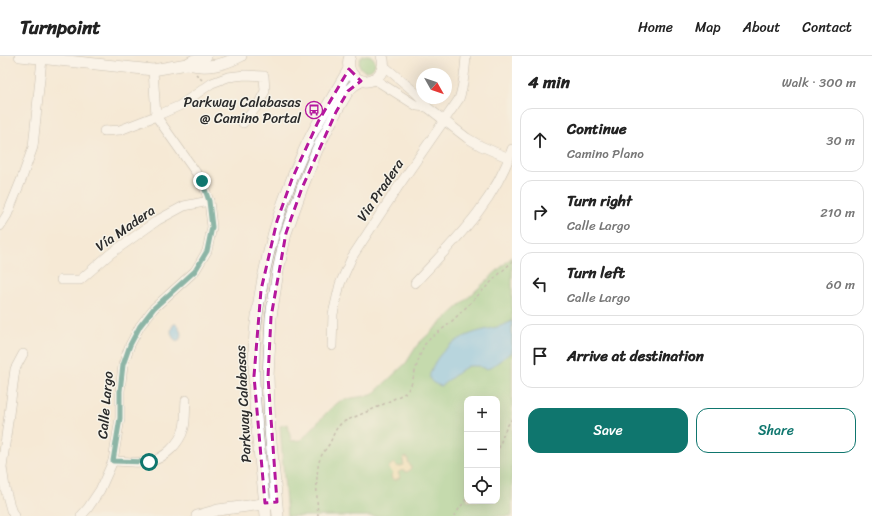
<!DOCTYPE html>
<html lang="en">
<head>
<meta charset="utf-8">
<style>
	body { margin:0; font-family:Sriracha,sans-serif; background:#f2f2f2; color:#222 }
	.controls { position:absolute; right:12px; bottom:12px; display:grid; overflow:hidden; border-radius:8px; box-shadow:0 4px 16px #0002 }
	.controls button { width:36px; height:36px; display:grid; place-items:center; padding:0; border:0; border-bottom:1px solid #e0e0e0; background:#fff; color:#222; font:20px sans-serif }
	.compass { position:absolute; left:416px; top:12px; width:36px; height:36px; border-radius:50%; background:#fff; box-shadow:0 4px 16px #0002; rotate:130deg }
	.stop { position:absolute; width:12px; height:12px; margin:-9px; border:3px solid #0f766e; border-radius:50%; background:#fff }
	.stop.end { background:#0f766e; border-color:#fff; box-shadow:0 1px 4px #0008 }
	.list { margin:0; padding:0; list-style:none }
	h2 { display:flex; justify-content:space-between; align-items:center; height:52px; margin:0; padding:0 16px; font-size:17px }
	h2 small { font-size:13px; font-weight:400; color:#767676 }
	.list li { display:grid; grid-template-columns:26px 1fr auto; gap:12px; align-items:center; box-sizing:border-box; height:64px; margin:0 8px 8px; padding:0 8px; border:1px solid #e0e0e0; border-radius:12px }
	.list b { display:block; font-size:15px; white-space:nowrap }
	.list p { margin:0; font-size:13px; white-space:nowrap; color:#767676 }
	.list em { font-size:13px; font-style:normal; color:#767676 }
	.actions { display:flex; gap:8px; padding:12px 16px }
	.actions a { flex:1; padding:9px 0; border:1px solid #0f766e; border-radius:12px; text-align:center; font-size:14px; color:#0f766e }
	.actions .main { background:#0f766e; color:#fff }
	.icon { flex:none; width:22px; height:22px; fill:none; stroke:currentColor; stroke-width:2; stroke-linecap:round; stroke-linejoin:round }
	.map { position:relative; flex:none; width:512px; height:460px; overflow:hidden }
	header { display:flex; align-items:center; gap:24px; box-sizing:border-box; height:56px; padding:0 20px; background:#fff; border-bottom:1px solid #e0e0e0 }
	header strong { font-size:19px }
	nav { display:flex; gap:22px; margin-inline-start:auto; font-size:14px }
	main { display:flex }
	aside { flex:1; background:#fff }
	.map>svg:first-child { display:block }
	.green { fill:#89c77d; stroke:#5a7954; fill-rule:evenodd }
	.sand { fill:#eeda9e; stroke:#8c8264 }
	.water { fill:#6dbce7; stroke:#4c7489 }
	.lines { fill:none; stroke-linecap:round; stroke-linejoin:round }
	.minor-casing { stroke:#908a80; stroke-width:10 }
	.tertiary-casing { stroke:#908a80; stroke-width:12 }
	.path { stroke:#908a80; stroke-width:1.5; stroke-dasharray:3 3; stroke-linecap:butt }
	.minor { stroke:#fff; stroke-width:9 }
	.tertiary { stroke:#fff; stroke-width:11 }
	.route { stroke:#0f766e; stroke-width:5 }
	.marked { fill:none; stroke:#b5179e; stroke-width:3; stroke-dasharray:8 5; stroke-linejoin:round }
	.labels { text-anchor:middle; stroke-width:3; stroke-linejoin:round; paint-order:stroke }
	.poi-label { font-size:14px; fill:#2b2b2b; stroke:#f7f3e8; text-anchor:end }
	.street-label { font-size:14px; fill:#2b2b2b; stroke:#f7f3e8 }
</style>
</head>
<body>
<header>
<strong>Turnpoint</strong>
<nav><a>Home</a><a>Map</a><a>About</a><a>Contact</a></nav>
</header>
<main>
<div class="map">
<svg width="512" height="460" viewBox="0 0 512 460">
	<rect width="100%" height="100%" fill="#f7f3e8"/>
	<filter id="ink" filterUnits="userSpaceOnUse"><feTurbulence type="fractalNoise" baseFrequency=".025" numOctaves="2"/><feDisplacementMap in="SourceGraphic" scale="8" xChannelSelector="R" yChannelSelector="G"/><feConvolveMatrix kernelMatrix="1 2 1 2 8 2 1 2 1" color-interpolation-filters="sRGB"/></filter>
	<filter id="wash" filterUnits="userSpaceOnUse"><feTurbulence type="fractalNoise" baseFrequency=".012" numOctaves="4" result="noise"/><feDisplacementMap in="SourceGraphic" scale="16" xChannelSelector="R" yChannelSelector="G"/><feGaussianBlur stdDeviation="0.9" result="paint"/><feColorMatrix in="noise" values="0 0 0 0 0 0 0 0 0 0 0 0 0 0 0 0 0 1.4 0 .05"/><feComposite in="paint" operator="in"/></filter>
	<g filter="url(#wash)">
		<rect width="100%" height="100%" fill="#f5e9d6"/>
		<!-- green -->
		<g class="green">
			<circle cx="367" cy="7" r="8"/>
			<path d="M512,201V460H287L280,370L288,368L291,385L301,384L308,377L329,354L340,345L352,342L372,339L406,307L418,288ZM467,343H497V445H467Z"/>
		</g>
		<!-- sand -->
		<path class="sand" d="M404,401L408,402V406L411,411L410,414L407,416C404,415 401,413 398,417L400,420L399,422L395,424L392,423L391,420L393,417L388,412L390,410L394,407L398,411L404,409L403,404Z"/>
		<!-- water -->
		<g class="water">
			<path d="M512,265V296L490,312L485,313L479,310H468L460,315L441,330C434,328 428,325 430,318C437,295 457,281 480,275C491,272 502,271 512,265Z"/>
			<path d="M174,268H176C180,272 182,277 180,283L177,285C171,282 169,274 174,268Z"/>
		</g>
	</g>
	<g filter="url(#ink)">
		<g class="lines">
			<!-- minor casing -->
			<g class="minor-casing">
				<g id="minor">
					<path d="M384,10L416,37L422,43L427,51L467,82L481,90L509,102"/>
					<path d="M374,23L409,45L417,50L427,51"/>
					<path d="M104,75L120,74L156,60L179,50L212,27L228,21L245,19L264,20L265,35L258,49L243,67"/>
					<path d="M0,170L7,159L22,122L33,91L42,3"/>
					<path d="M61,224H80L110,198L158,164L184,150L209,145"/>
					<path d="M415,227C452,187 495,147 512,93"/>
					<path d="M332,290L333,258L340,228L352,201L398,131L459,43C464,29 465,14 466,0"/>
					<path d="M113,405C125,405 136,407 147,406C164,404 180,387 184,372C186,363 185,353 186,344"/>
					<path d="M14,460L11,454L5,432L2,411L15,313L23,298"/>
					<path d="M81,460L88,452L100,434L113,405L120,362V335L123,309L130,289L140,270L154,252L195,215L207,195L212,171L209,145L202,125L156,60L153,14"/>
				</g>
			</g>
			<!-- tertiary casing -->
			<g class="tertiary-casing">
				<g id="tertiary">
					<path d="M20,0L153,14L187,8L194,4L206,0"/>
					<path d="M350,0C348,5 348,10 350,15C360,35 390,23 382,0"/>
					<path d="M187,8C207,13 223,9 241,0"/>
					<path d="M197,460L218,454L271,447"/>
					<path d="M266,460C262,413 254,365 254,318C254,304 254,290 255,276C256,268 257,260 258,252C266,196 282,141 306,90C319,63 334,38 349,13"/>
					<path d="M278,460L270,374L268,321L271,261L278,215L286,177L302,132L317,94L336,56L348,35L354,29L361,25"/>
				</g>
			</g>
			<!-- path -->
			<g class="path">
				<path d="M196,18L202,24"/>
				<path d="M497,398C501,386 504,373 512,363"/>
				<path d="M318,460C317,445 315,416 320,403C322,397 327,392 330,387C334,378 335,372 343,366L380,350L405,337L408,334L411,329C415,317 419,298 425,288C432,279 443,274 451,266C472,246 491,225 512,206"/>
				<path d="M454,460L467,442"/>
			</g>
			<!-- minor -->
			<use href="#minor" class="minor"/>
			<!-- tertiary -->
			<use href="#tertiary" class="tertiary"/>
		</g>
	</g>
	<g class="lines" filter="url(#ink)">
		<!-- route -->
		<path class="route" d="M149,406L113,405L120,362V335L123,309L130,289L140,270L154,252L195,215L207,195L212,171L209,145L202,125"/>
	</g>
	<!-- marked area -->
	<path d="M0 0H512V460H0ZM349,13L361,25L348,35L336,56L302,132L286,177L271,261L268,321L277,446L265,447L254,320L261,234L277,165L292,123L318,66Z" fill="#f5e9d6" fill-opacity=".55" fill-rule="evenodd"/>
	<path class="marked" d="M349,13L361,25L348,35L336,56L302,132L286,177L271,261L268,321L277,446L265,447L254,320L261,234L277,165L292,123L318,66Z"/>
	<!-- icons -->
	<defs>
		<g id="bus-ring" transform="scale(0.9)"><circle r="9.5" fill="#f7f3e8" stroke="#b5179e" stroke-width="1.5"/><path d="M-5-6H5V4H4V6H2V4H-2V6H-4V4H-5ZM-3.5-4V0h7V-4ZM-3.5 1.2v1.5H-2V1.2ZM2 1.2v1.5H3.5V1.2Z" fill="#b5179e"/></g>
	</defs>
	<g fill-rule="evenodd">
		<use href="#bus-ring" x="314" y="54"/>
	</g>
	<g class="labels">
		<!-- poi labels -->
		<g class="poi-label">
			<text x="301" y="51">Parkway Calabasas<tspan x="301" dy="16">@ Camino Portal</tspan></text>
		</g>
		<!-- street labels -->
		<g class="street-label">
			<text transform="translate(380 134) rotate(-56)" y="5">Via Pradera</text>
			<text transform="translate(125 172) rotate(-35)" y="5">Vía Madera</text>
			<text transform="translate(243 348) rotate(-93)" y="5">Parkway Calabasas</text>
			<text transform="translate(105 349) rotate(-85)" y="5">Calle Largo</text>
		</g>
	</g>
</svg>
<div class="controls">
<button>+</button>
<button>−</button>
<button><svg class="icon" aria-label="locate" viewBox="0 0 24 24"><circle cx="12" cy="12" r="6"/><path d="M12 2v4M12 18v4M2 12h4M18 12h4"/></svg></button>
</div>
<svg class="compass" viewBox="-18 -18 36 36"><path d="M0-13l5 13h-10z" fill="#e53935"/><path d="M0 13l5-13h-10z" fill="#767676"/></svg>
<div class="stop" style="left:149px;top:406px"></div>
<div class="stop end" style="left:202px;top:125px"></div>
</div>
<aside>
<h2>4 min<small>Walk · 300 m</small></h2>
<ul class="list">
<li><svg class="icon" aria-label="ahead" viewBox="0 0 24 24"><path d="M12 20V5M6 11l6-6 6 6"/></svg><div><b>Continue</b><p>Camino Plano</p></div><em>30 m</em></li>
<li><svg class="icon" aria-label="right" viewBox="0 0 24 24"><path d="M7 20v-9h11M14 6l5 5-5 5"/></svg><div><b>Turn right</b><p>Calle Largo</p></div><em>210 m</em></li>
<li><svg class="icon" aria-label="left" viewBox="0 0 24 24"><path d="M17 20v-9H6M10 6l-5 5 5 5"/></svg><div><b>Turn left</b><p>Calle Largo</p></div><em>60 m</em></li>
<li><svg class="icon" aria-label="arrive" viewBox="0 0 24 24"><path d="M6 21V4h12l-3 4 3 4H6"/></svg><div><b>Arrive at destination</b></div></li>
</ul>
<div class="actions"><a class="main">Save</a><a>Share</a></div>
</aside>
</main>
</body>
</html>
